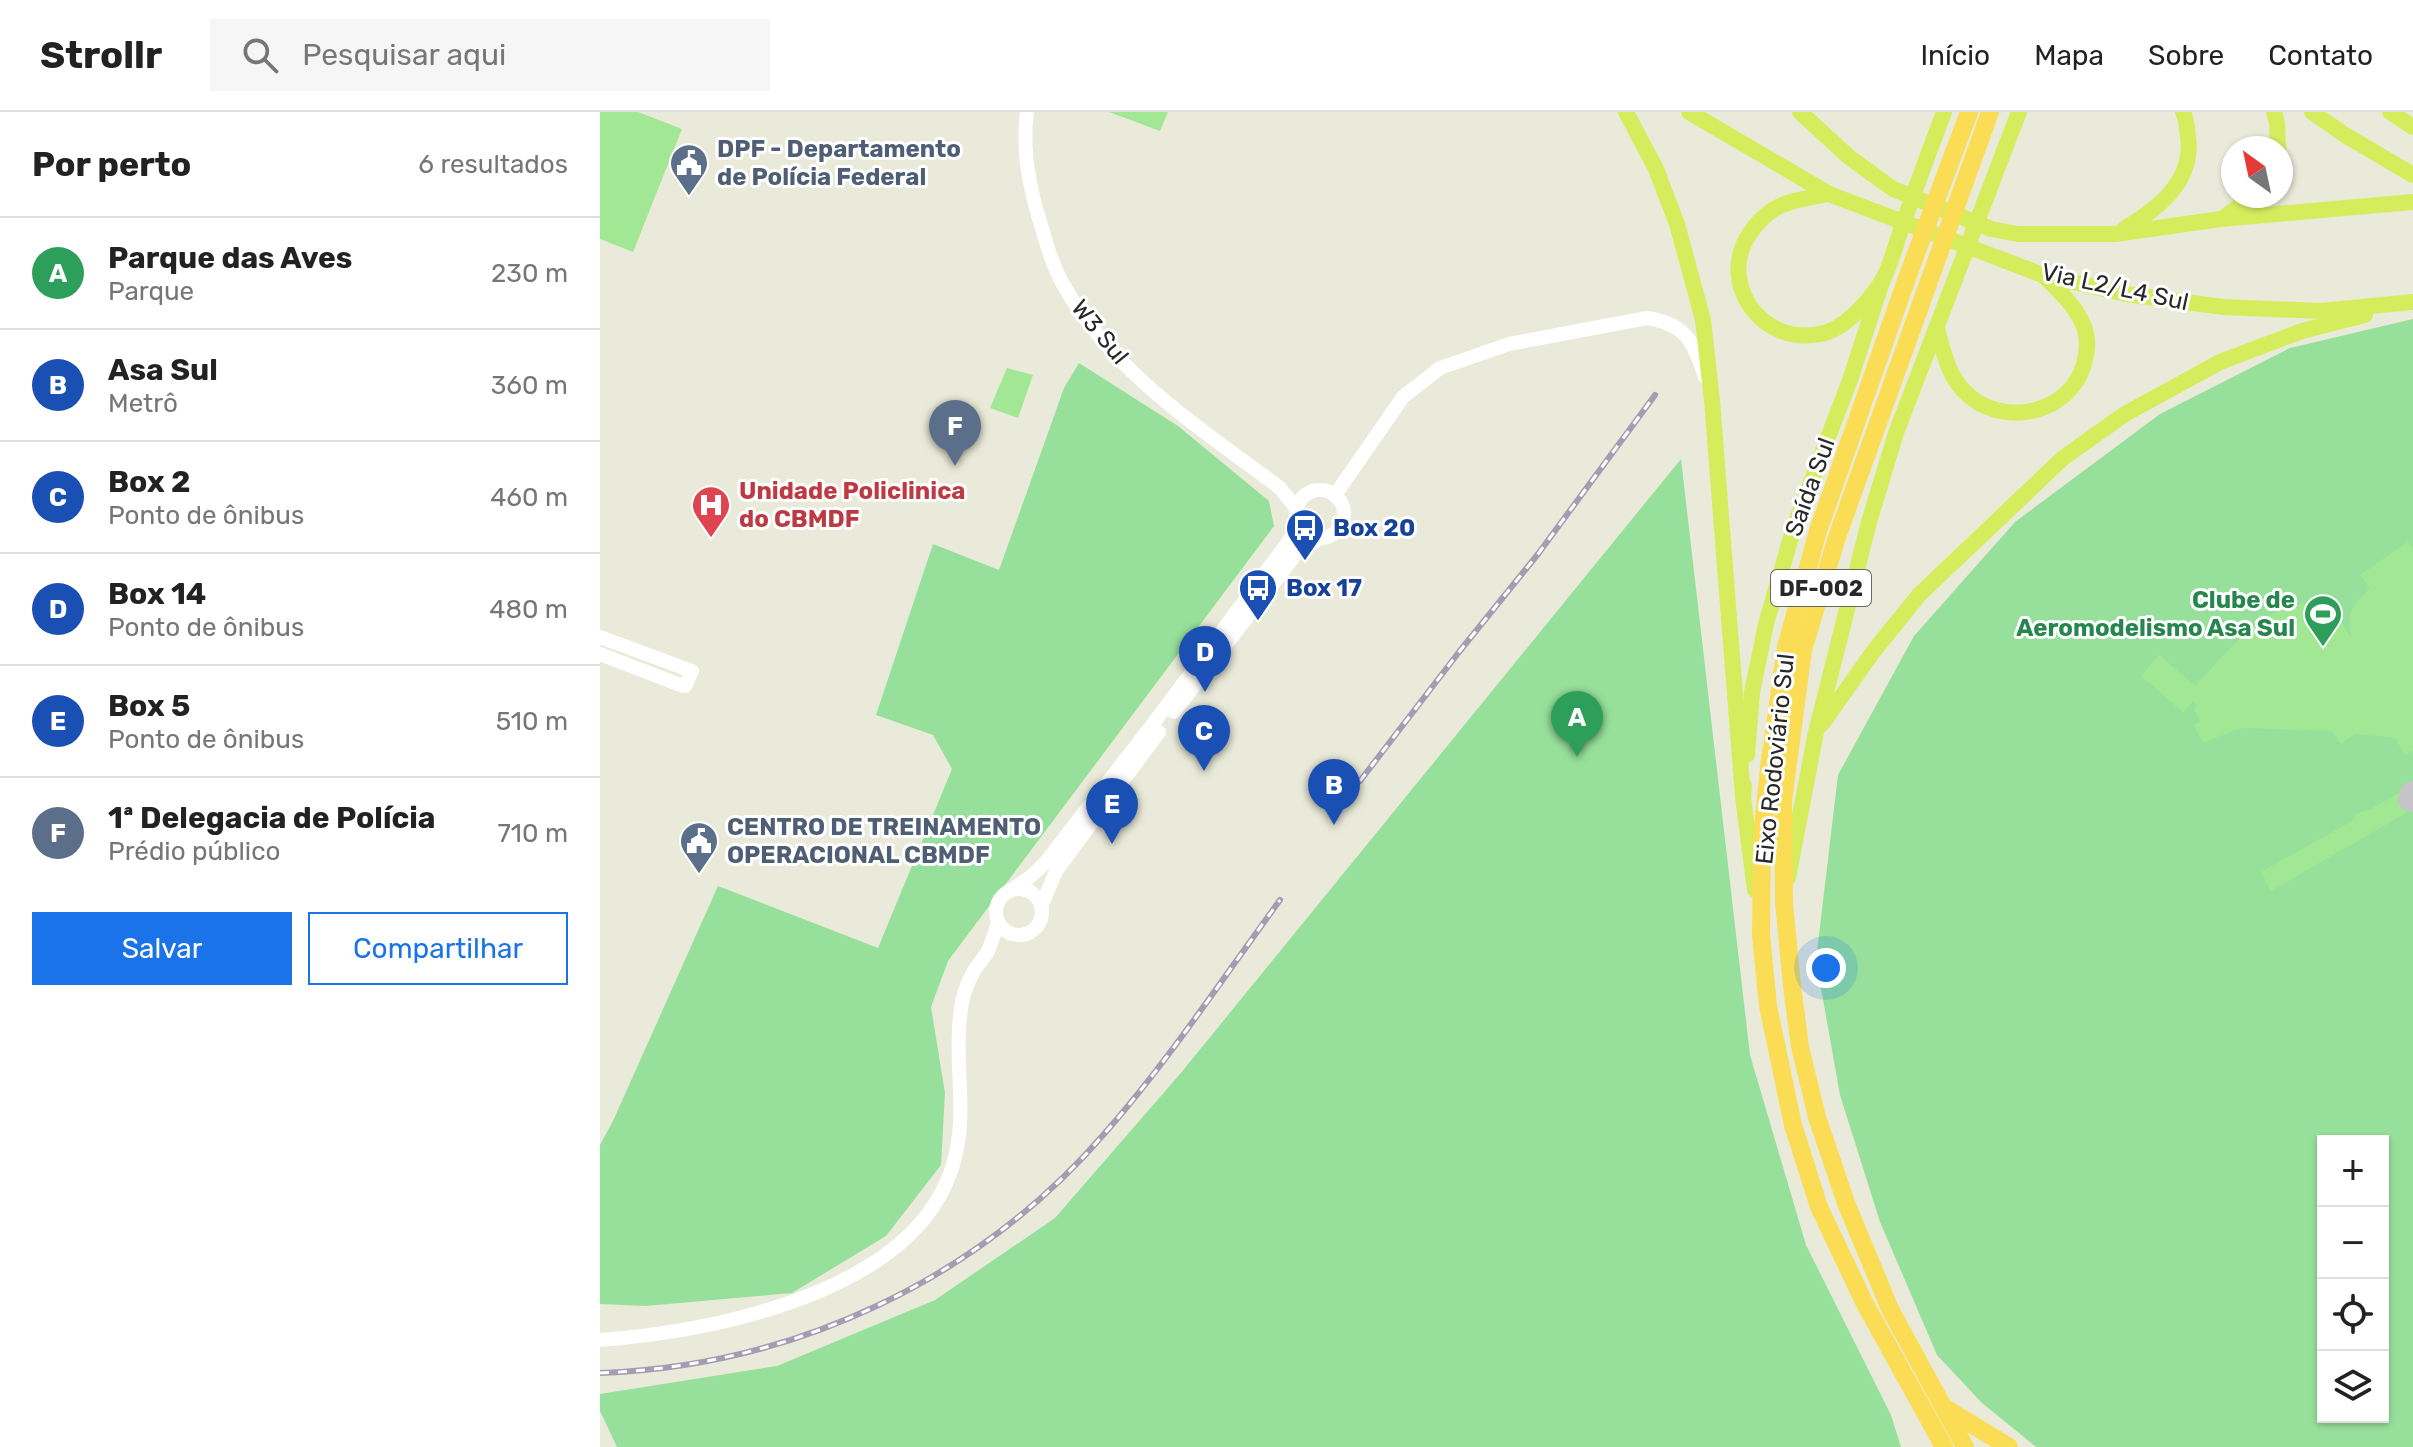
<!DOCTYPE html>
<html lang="pt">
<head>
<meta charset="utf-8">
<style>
	body { margin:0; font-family:Rubik,sans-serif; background:#f6f6f6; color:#222 }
	.controls { position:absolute; right:24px; bottom:24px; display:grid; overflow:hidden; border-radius:0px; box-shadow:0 2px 6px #0004 }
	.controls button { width:72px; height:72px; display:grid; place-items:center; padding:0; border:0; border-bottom:2px solid #e0e0e0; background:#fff; color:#222; font:40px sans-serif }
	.compass { position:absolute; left:1621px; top:24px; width:72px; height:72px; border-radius:50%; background:#fff; box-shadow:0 2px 6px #0004; rotate:327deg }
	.you { position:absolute; left:1226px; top:856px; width:28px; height:28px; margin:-20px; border:6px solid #fff; border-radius:50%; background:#1a73e8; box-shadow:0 0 0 12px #1a73e833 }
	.badge { display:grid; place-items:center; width:52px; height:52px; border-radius:50%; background:#1a73e8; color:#fff; font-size:26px; font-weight:700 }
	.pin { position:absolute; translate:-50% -66px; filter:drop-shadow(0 2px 4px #0008) }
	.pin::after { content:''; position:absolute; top:42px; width:28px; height:24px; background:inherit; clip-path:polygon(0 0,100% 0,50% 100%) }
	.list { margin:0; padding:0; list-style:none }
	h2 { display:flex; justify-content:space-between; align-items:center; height:104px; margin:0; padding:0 32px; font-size:34px }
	h2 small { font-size:26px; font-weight:400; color:#767676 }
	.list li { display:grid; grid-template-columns:52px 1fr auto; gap:24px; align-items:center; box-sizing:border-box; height:112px; padding:0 32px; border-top:2px solid #e0e0e0 }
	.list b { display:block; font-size:30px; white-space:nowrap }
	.list p { margin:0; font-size:26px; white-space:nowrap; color:#767676 }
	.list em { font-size:26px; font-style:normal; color:#767676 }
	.actions { display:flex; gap:16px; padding:24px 32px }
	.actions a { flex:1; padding:18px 0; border:2px solid #1a73e8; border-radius:0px; text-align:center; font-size:28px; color:#1a73e8 }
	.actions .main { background:#1a73e8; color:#fff }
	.icon { flex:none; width:44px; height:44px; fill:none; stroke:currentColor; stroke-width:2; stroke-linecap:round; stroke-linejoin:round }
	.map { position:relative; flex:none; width:1813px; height:1335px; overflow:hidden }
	header { display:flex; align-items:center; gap:48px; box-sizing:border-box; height:112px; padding:0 40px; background:#fff; border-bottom:2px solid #e0e0e0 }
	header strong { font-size:38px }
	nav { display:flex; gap:44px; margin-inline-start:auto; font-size:28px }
	.search { width:560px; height:72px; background:#f6f6f6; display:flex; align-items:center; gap:20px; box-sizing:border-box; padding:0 28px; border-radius:0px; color:#767676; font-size:30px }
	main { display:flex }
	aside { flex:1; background:#fff }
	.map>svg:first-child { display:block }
	.green { fill:#97e09b; fill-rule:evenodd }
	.pitch { fill:#a2e793 }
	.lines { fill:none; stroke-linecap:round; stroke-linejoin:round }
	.taxiway { stroke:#c6c4c6; stroke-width:26 }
	.secondary { stroke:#fff; stroke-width:14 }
	.primary { stroke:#d5ed5d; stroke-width:16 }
	.highway { stroke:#fadd55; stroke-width:18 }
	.rail-casing { stroke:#a29db2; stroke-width:6 }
	.rail { stroke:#fff; stroke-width:3; stroke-dasharray:9; stroke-linecap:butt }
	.labels { text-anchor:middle; stroke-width:6; stroke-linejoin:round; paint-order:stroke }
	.shield { fill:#fff; stroke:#686868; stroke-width:2 }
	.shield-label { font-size:22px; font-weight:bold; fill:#282828 }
	.service-label { font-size:24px; font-weight:bold; fill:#4e5e75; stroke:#fff; text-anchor:start }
	.street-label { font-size:24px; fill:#282828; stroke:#fff }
	.health-label { font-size:24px; font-weight:bold; fill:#be3a42; stroke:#fff; text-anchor:start }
	.transit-label { font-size:24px; font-weight:bold; fill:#164399; stroke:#fff; text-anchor:start }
	.leisure-label { font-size:24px; font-weight:bold; fill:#27864d; stroke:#fff; text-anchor:end }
</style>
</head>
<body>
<header>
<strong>Strollr</strong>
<div class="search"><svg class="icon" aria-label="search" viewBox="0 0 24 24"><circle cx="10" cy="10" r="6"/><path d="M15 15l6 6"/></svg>Pesquisar aqui</div>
<nav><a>Início</a><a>Mapa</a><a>Sobre</a><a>Contato</a></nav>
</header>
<main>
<aside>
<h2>Por perto<small>6 resultados</small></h2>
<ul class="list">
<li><span class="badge" style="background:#2e9e5b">A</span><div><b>Parque das Aves</b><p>Parque</p></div><em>230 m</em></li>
<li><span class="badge" style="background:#1a4fb4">B</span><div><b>Asa Sul</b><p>Metrô</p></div><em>360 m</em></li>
<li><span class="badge" style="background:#1a4fb4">C</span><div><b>Box 2</b><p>Ponto de ônibus</p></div><em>460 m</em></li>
<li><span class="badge" style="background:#1a4fb4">D</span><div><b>Box 14</b><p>Ponto de ônibus</p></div><em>480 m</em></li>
<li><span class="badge" style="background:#1a4fb4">E</span><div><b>Box 5</b><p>Ponto de ônibus</p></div><em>510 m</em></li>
<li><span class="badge" style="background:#5c6f8a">F</span><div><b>1ª Delegacia de Polícia</b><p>Prédio público</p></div><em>710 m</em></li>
</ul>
<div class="actions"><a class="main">Salvar</a><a>Compartilhar</a></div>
</aside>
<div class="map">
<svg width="1813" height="1335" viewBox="0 0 1813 1335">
	<rect width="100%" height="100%" fill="#eaeada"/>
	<!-- green -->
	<g class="green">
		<path d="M1813,207V1335H1436L1382,1291L1337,1243L1280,1110L1240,983L1216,848L1238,663L1314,524L1415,410L1560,302L1690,236ZM1723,1029H1783V1305H1723Z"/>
		<path d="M479,251L578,314L669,389L674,414L348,849L331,895L345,981L341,1053L286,1124L192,1181L46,1194L0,1192V1033L13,1009L118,774L278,836L352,657L333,623L276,603L333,432L399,458L464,276Z"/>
		<path d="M1081,347L1150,943L1206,1133L1291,1303L1301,1335H17L0,1299V1282L177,1254L335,1188L455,1106L580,962Z"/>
	</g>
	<!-- pitch -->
	<g class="pitch">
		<path d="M0,0H38L82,17L33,140L0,127Z"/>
		<path d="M509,0H568L560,19Z"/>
		<path d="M407,256L433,263L418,306L390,296Z"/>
		<path d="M1808,430L1813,436V639L1805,643L1795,626L1755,622L1741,632L1732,619L1640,616L1603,631L1594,613L1600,610L1594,596L1597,594L1593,590L1583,600L1541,564L1559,543L1595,574C1626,543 1655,501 1701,492C1711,490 1722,489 1730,496C1739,503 1745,517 1752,526C1745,499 1752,495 1770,476L1760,463Z"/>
		<path d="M1813,673V697L1671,779L1661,760L1752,709L1755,702L1771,697Z"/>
	</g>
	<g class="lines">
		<!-- taxiway -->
		<path class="taxiway" d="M1811,687L1813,682"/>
		<!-- secondary -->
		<g class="secondary">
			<path d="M427,0C422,35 428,69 438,103C445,126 451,151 463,172C512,261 602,317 680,376L696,396"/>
			<circle cx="720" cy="402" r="24"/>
			<path d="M735,383L803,285L840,256L909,232L1047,206C1086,212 1094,230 1105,265"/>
			<path d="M0,525L92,559L85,574H83L0,542"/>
			<path d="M574,600L696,442L722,425"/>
			<circle cx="419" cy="800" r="23"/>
			<path d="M410,779L429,766L445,751L556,608L700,414"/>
			<path d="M441,795L456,759L559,620"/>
			<path d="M0,1228C114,1219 312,1181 352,1056C369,1002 354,958 360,905C361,890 366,872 374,859C378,852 384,846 388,839C392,830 395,820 398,811"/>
		</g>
		<!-- primary -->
		<g class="primary">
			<path d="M1026,0L1056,57L1077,112L1103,208L1112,288L1143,685"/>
			<path d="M1089,0L1229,82L1443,163L1526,182L1623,195L1721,199L1813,190"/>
			<path d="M1200,0L1249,45L1293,77L1391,117L1418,122H1515L1621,107L1813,90"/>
			<path d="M1674,0L1677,11L1678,36"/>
			<path d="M1712,0L1745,23L1813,63"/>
			<path d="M1790,0L1813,15"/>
			<path d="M1229,82C1213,85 1197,87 1182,93C1168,99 1158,109 1150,121C1116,171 1162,234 1220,222C1244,218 1267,191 1280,172C1290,158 1294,137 1300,121C1314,80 1329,40 1344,0"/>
			<path d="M1626,104L1653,84"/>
			<path d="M1524,117C1559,96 1594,69 1588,25C1587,16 1587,8 1583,0"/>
			<path d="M1337,217C1343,238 1348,263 1364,279C1400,317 1470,303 1484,252C1488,238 1489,224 1482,210C1473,191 1457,177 1443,163"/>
			<path d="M1222,612L1273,540L1319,483L1463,346L1525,302L1620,250L1702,219L1765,203"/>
			<path d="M1147,643L1152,580L1166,512L1194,415L1250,268L1282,170"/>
			<path d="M1144,674L1143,685L1155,778"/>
			<path d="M1188,766L1216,620L1269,410L1296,321L1419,0"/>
		</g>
		<!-- highway -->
		<g class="highway">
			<path d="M1345,1296L1409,1335"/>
			<path d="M1344,1335L1265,1192L1219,1095L1193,1013L1168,894L1161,823L1162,726L1169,656L1186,535L1218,419L1307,166L1369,0"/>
			<path d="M1365,1335L1290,1197L1246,1091L1217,1005L1200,935L1192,874L1184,791L1183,689L1203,538L1237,425L1390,0"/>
		</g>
		<!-- rail casing -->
		<g class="rail-casing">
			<g id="rail">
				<path d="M760,669L859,540L938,442L1055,283"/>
				<path d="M0,1261C194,1254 378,1168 505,1021C569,948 623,866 680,788"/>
			</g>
		</g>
		<!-- rail -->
		<use href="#rail" class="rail"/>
	</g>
	<!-- icons -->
	<defs>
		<g id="civic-pin" transform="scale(2)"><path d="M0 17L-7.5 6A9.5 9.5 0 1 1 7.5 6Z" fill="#5c6f8a" stroke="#fff"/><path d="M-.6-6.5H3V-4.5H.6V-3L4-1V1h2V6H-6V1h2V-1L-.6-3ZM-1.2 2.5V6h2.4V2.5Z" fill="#fff"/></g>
		<g id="hospital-pin" transform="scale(2)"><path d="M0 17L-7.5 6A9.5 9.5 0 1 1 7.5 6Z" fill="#e0444e" stroke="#fff"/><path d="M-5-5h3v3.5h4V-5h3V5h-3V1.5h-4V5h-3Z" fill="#fff"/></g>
		<g id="bus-pin" transform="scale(2)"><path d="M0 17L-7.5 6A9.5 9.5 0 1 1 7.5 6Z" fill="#1a4fb4" stroke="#fff"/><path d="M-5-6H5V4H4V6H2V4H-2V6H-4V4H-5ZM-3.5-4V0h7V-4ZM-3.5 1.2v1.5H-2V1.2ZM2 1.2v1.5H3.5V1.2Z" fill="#fff"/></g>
		<g id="stadium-pin" transform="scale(2)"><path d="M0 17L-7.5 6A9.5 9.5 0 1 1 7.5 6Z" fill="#2e9e5b" stroke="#fff"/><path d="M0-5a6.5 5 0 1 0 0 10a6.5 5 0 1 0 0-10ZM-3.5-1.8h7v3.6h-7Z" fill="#fff"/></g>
	</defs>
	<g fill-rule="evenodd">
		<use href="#civic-pin" x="89" y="51"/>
		<use href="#hospital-pin" x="111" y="393"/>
		<use href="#bus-pin" x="705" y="416"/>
		<use href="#bus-pin" x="658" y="476"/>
		<use href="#stadium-pin" x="1723" y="502"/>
		<use href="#civic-pin" x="99" y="729"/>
	</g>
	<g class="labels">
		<!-- shield labels -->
		<rect class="shield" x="1171" y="458" width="100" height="36" rx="6"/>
		<g class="shield-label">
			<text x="1221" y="484">DF-002</text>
		</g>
		<!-- service labels -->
		<g class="service-label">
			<text x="117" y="45">DPF - Departamento<tspan x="117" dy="28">de Polícia Federal</tspan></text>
			<text x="127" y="723">CENTRO DE TREINAMENTO<tspan x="127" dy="28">OPERACIONAL CBMDF</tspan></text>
		</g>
		<!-- street labels -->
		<g class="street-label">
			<text transform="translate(1515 175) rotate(12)" y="8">Via L2/L4 Sul</text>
			<text transform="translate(500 220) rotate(51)" y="8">W3 Sul</text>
			<text transform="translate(1210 375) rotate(-70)" y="8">Saída Sul</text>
			<text transform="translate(1175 647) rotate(-84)" y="8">Eixo Rodoviário Sul</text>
		</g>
		<!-- health labels -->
		<g class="health-label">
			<text x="139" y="387">Unidade Policlinica<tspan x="139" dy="28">do CBMDF</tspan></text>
		</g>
		<!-- transit labels -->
		<g class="transit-label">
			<text x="733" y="424">Box 20</text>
			<text x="686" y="484">Box 17</text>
		</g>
		<!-- leisure labels -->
		<g class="leisure-label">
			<text x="1695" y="496">Clube de<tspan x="1695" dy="28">Aeromodelismo Asa Sul</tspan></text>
		</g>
	</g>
</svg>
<div class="controls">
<button>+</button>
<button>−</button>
<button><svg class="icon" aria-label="locate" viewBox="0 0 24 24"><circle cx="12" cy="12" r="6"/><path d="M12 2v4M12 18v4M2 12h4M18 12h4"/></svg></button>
<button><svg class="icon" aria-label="layers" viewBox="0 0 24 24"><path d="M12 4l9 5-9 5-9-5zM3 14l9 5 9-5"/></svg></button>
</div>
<svg class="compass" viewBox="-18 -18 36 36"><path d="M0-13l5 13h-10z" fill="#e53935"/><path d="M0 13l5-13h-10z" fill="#767676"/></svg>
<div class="you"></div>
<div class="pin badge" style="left:977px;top:645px;background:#2e9e5b">A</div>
<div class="pin badge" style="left:734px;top:713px;background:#1a4fb4">B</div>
<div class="pin badge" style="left:604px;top:659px;background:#1a4fb4">C</div>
<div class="pin badge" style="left:605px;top:580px;background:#1a4fb4">D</div>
<div class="pin badge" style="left:512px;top:732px;background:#1a4fb4">E</div>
<div class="pin badge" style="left:355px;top:354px;background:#5c6f8a">F</div>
</div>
</main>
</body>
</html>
